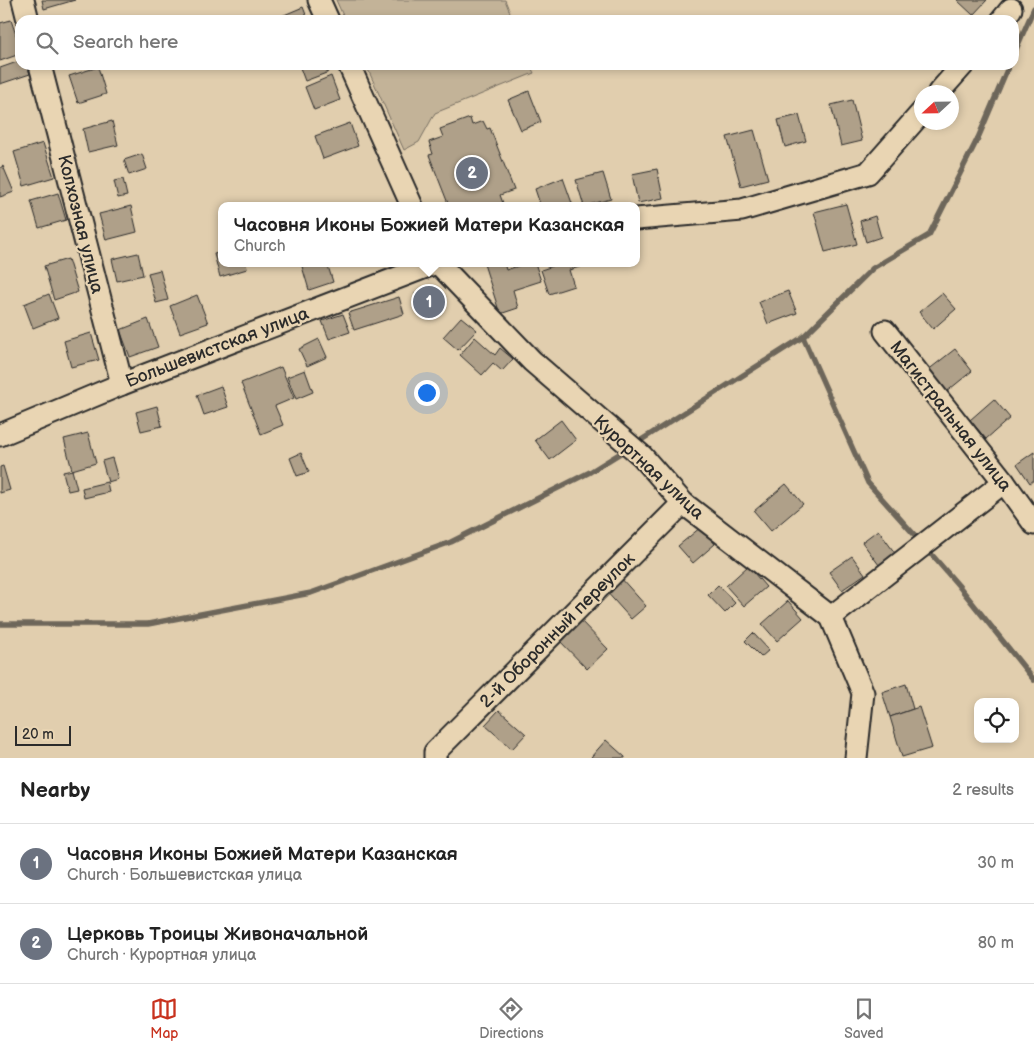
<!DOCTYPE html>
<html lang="en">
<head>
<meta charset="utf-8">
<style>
	body { margin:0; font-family:"Balsamiq Sans",sans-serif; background:#f6f6f6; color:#222 }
	.controls { position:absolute; right:15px; bottom:15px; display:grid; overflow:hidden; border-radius:10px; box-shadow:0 2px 8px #0003 }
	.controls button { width:45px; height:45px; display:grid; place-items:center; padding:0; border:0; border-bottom:1px solid #e0e0e0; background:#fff; color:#222; font:25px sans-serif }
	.compass { position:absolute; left:914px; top:85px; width:45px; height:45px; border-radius:50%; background:#fff; box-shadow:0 2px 8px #0003; rotate:248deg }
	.scale { position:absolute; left:15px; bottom:12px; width:56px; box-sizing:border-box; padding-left:5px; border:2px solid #2b2b2b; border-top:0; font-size:14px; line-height:18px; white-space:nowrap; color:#2b2b2b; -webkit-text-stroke:4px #e9d5b3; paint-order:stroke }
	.you { position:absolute; left:426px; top:392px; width:18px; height:18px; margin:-12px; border:4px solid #fff; border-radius:50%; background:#1a73e8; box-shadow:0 0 0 8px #1a73e833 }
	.badge { display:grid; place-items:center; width:32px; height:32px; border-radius:50%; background:#c8321e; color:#fff; font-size:16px; font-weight:700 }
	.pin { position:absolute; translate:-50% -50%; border:2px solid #fff; box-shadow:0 1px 5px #0006 }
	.popup { position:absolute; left:218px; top:202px; width:422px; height:65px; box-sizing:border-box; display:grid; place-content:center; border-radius:10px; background:#fff; filter:drop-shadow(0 1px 4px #0005); font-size:16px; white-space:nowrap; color:#767676 }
	.popup b { font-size:19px; color:#222 }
	.popup::after { content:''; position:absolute; left:50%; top:100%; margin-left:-10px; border:10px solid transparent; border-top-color:#fff }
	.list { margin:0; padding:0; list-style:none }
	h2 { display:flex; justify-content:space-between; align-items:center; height:65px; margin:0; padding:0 20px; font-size:21px }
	h2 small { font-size:16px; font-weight:400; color:#767676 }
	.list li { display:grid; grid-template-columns:32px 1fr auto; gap:15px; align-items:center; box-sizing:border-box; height:80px; padding:0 20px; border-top:1px solid #e0e0e0 }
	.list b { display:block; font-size:19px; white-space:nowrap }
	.list p { margin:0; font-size:16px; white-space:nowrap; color:#767676 }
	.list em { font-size:16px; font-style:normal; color:#767676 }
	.icon { flex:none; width:28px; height:28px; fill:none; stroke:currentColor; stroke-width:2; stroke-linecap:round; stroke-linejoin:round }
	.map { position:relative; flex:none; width:1034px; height:758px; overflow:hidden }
	.search { position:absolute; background:#fff; box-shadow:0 2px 8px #0003; left:15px; right:15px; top:15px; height:55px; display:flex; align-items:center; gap:12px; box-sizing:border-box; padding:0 18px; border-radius:15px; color:#767676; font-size:19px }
	.sheet { height:225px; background:#fff }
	nav { display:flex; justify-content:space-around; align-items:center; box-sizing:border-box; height:70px; border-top:1px solid #e0e0e0; background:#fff; font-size:14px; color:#767676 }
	nav a { display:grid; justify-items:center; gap:2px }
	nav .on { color:#c8321e }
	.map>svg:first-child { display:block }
	.green { fill:#c3b398; stroke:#776f62 }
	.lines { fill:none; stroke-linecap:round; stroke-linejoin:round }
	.stream { stroke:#6d665a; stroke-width:5.5 }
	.building { fill:#afa089; stroke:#2b2b2b }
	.street-casing { stroke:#2b2b2b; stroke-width:25 }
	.street { stroke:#e9d5b3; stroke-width:21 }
	.labels { text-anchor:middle; stroke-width:4.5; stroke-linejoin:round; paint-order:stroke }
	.street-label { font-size:18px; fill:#2b2b2b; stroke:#e9d5b3 }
</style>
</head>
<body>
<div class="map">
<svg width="1034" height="758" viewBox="0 0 1034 758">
	<rect width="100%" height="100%" fill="#e1ceae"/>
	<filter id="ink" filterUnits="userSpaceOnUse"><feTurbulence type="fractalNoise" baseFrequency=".02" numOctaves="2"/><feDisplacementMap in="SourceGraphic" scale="10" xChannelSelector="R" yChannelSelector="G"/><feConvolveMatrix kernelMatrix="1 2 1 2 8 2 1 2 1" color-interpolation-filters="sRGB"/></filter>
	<g filter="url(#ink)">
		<!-- green -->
		<g class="green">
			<path d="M336,0H505L513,20H345Z"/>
			<path d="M366,65H530L534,73L435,113L419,142L404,150Z"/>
		</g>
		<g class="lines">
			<!-- stream -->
			<g class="stream">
				<path d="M1014,54L1034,8"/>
				<path d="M803,337L868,483L920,541"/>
				<path d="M635,444L803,337L873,268L929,235L978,138L1009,65"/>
				<path d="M926,548L958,585L1034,680"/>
				<path d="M0,624H148L311,593L451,542L590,472L627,449"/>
			</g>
		</g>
		<!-- building -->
		<g class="building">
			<path d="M42,0H75L44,9Z"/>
			<path d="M957,0H987L973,15Z"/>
			<path d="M303,7L308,20H278L277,18Z"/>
			<path d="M11,20L20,47V54L0,61V23Z"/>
			<path d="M20,61V65H27L30,74L0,84V68Z"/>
			<path d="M299,65H326L329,72L305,81Z"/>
			<path d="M98,67L106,94L78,103L69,76Z"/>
			<path d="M331,76L340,100L314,110L305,87Z"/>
			<path d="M529,91L541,122L521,130L508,100Z"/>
			<path d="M852,100L862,141L841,146L831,105Z"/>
			<path d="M799,115L806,141L785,147L778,120Z"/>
			<path d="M470,118L472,125L483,121L487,129L490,128L514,190L500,195L504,206H449L429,155L433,154L429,142L443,137L440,129Z"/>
			<path d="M112,121L118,145L88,152L83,129Z"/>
			<path d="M350,123L358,146L323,159L315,136Z"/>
			<path d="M754,130L768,179L741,186L727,137Z"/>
			<path d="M43,143L54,177L24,186L14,152Z"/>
			<path d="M142,154L147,169L129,175L124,160Z"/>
			<path d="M3,166L14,192L0,197V168Z"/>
			<path d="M657,169L663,198L638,203L632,174Z"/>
			<path d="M603,173L611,199L584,206L576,180Z"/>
			<path d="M563,178L573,206H536L540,204L535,189Z"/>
			<path d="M123,179L127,196L118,198L114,181Z"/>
			<path d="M58,193L66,220L39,228L31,201Z"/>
			<path d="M846,204L857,244L825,252L814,212Z"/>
			<path d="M131,206L137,232L106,240L99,214Z"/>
			<path d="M875,216L881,237L866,242L860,221Z"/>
			<path d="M222,252V263H246L247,269L220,277L214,254Z"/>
			<path d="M138,253L143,275L117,281L112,259Z"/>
			<path d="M68,259L78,292L54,300L44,266Z"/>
			<path d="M301,263H327L333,282L309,290Z"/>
			<path d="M504,263L506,270L527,263H535L541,281L513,290L518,308L500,314L484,264Z"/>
			<path d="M553,263H582L583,266L569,270L574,286L549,294L541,270L553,266Z"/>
			<path d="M160,270L168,300L156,303L148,273Z"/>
			<path d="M436,287L442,310L421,316L415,293Z"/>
			<path d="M788,291L797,313L768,324L759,302Z"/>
			<path d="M942,293L956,309L933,329L919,312Z"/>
			<path d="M49,294L58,318L33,328L24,304Z"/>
			<path d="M197,295L208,323L180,333L170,306Z"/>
			<path d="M399,297L404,314L354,330L348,313Z"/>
			<path d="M343,314L350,332L329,339L322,321Z"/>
			<path d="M461,317L477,330L458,350L443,337Z"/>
			<path d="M148,319L158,347L130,357L120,330Z"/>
			<path d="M91,333L99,360L71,367L64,341Z"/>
			<path d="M475,337L495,355L500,348L513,359L502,371L493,363L482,375L460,355Z"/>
			<path d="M319,339L327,357L307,366L299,349Z"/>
			<path d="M955,349L972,371L945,393L927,371Z"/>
			<path d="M281,367L294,398L275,406L283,425L261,434L241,383Z"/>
			<path d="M305,370L313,392L296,399L287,377Z"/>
			<path d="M221,386L228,407L204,415L197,395Z"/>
			<path d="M994,399L1010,418L986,439L970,420Z"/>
			<path d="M157,406L162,426L141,431L136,412Z"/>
			<path d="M561,420L576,440L550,460L535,440Z"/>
			<path d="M88,433L96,463L72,470L64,439Z"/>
			<path d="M1034,452V480L1030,483L1017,464Z"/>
			<path d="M301,453L309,472L297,476L290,458Z"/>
			<path d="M112,458L118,479L108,482L102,461Z"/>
			<path d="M3,466L10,490L0,493V467Z"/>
			<path d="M72,470L77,489L68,491L63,472Z"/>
			<path d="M107,482L109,492L84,498L82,488Z"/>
			<path d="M786,484L803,504L771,531L754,511Z"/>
			<path d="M701,527L715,544L693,563L678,546Z"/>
			<path d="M878,530L895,553L879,565L862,542Z"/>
			<path d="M852,556L865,574L842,590L829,572Z"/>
			<path d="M748,566L766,587L744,606L726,586Z"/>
			<path d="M620,577L646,606L631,619L605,590Z"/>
			<path d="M718,585L735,603L725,613L708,595Z"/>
			<path d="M788,601L803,618L777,641L762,624Z"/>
			<path d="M579,619L608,649L587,669L558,639Z"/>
			<path d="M753,633L769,650L761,657L745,641Z"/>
			<path d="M906,684L913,709L890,717L882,692Z"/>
			<path d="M919,707L932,748L902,757L890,717Z"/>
			<path d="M499,710L526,734L512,749L485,725Z"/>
			<path d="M606,740L625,757V758H593L591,757Z"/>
		</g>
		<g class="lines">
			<!-- street casing -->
			<g class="street-casing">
				<g id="street">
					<path d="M23,0L28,20"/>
					<path d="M319,0L328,20"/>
					<path d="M1002,20L1011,9"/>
					<path d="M40,65L122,384"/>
					<path d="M349,65L412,206"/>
					<path d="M939,92L963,65"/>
					<path d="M636,219L742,210L868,173L922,112"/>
					<path d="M438,263L532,361L642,456L683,503L831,617L863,693L856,758"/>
					<path d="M885,331L1004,482L1034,524"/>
					<path d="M0,435L122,384L436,263"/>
					<path d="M831,617L1004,482"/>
					<path d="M435,758V752L683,503"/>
				</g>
			</g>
			<!-- street -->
			<use href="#street" class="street"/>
		</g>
	</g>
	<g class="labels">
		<!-- street labels -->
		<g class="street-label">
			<text transform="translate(81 224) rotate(76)" y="6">Колхозная улица</text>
			<text transform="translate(217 347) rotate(-21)" y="6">Большевистская улица</text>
			<text transform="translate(951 416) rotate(52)" y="6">Магистральная улица</text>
			<text transform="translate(649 467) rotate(43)" y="6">Курортная улица</text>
			<text transform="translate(557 630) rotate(-45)" y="6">2-й Оборонный переулок</text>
		</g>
	</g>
</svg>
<div class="controls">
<button><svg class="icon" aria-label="locate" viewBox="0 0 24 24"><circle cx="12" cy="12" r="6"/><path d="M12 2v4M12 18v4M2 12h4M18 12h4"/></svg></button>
</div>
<svg class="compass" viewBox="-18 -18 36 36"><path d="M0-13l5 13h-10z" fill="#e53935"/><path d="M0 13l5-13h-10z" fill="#767676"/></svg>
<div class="scale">20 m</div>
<div class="you"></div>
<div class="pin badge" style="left:429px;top:302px;background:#6b7280">1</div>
<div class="popup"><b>Часовня Иконы Божией Матери Казанская</b>Church</div>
<div class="pin badge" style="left:472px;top:173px;background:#6b7280">2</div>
<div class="search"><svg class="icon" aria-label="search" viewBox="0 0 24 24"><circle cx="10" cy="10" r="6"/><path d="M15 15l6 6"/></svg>Search here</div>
</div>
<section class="sheet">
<h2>Nearby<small>2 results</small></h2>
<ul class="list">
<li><span class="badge" style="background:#6b7280">1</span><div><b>Часовня Иконы Божией Матери Казанская</b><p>Church · Большевистская улица</p></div><em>30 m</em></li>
<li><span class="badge" style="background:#6b7280">2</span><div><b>Церковь Троицы Живоначальной</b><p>Church · Курортная улица</p></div><em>80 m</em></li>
</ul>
</section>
<nav>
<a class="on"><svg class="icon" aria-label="map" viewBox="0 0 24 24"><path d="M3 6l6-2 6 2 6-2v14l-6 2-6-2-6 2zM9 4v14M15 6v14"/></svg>Map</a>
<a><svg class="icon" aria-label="directions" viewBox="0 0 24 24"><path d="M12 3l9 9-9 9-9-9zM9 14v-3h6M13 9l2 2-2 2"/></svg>Directions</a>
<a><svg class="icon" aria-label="saved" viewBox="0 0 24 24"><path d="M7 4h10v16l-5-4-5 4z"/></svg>Saved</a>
</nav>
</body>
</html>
